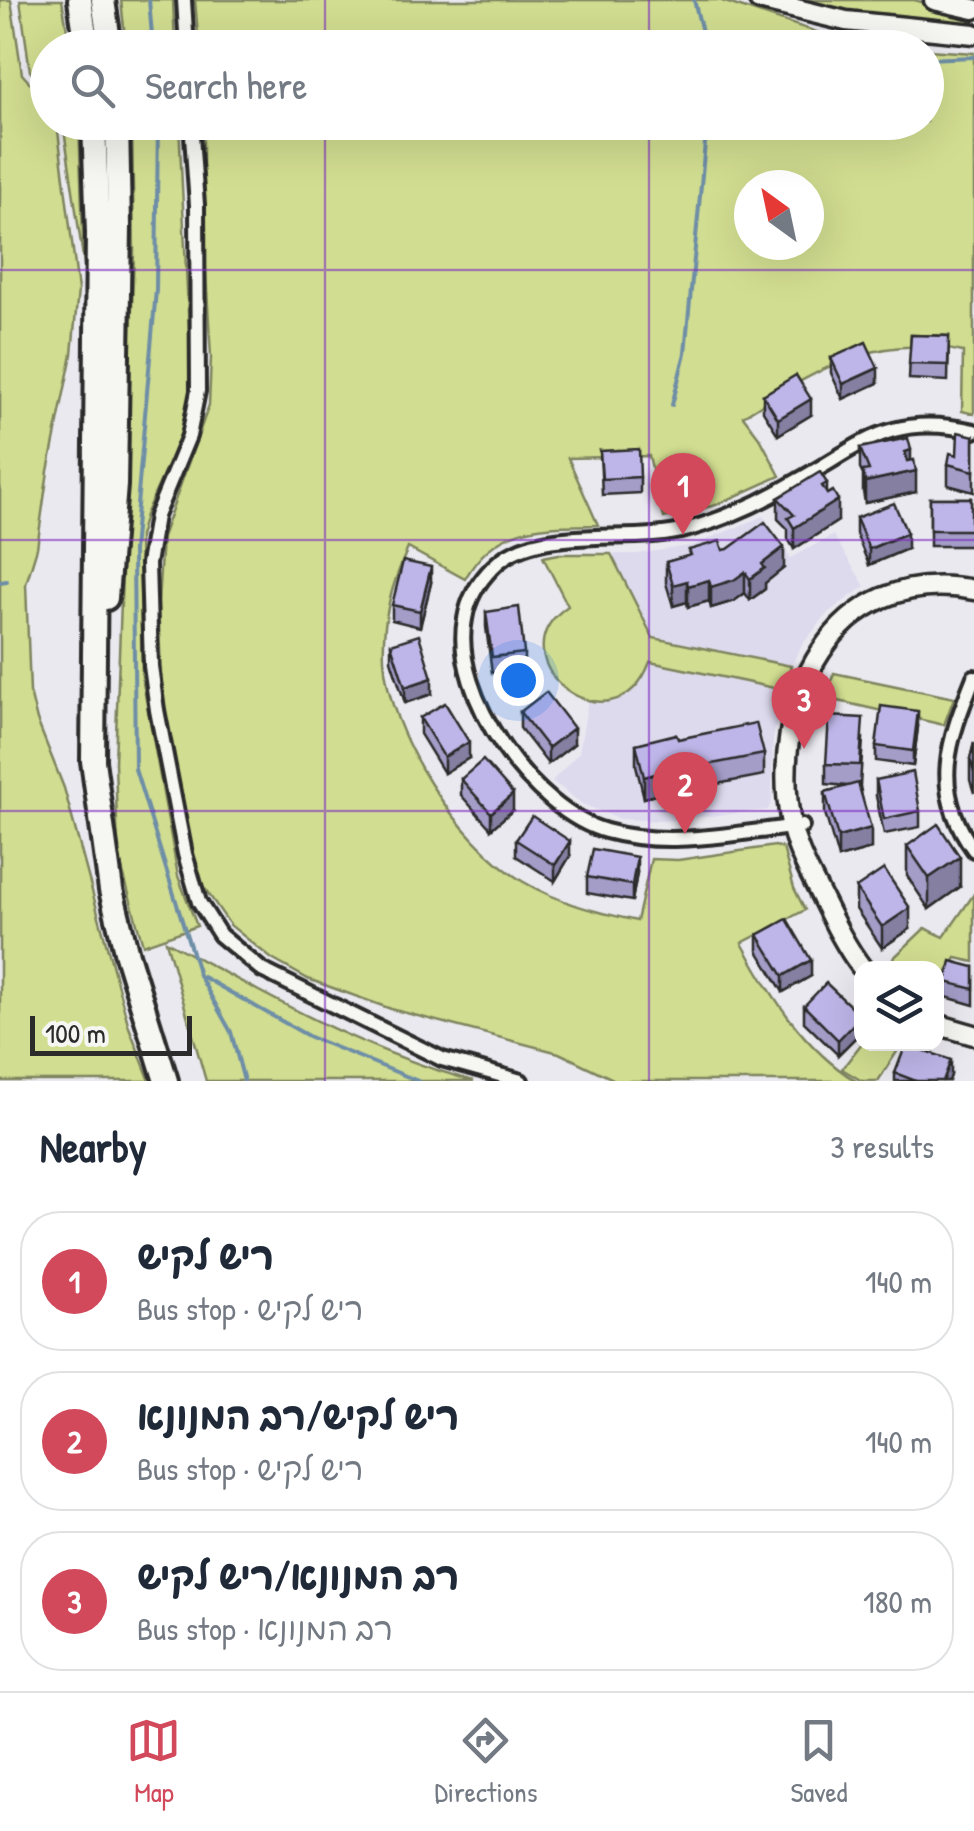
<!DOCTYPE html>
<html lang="en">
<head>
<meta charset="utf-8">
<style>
	body { margin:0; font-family:"Patrick Hand","Playpen Sans Hebrew",sans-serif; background:#f6f6f7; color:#1f2937 }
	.controls { position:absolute; right:30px; bottom:30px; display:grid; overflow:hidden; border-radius:20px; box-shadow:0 10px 40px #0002 }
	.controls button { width:90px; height:90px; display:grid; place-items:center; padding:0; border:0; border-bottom:2px solid #e0e1e3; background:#fff; color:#1f2937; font:50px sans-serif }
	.compass { position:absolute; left:734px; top:170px; width:90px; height:90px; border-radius:50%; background:#fff; box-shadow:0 10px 40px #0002; rotate:327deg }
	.scale { position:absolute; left:30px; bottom:25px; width:162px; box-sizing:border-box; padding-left:10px; border:5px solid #2b2b2b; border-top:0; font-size:28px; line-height:35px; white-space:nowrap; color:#2b2b2b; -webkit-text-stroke:8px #f6f6f2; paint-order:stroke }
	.you { position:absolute; left:518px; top:680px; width:35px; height:35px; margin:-25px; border:8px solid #fff; border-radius:50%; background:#1a73e8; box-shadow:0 0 0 15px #1a73e833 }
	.badge { display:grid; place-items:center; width:65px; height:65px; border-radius:50%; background:#d1495b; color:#fff; font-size:32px; font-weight:700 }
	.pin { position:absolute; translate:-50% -82px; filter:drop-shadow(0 2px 5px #0008) }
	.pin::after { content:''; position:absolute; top:52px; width:35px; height:30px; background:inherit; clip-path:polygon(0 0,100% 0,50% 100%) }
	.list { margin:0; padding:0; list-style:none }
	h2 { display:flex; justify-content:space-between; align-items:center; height:130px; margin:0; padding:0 40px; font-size:42px }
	h2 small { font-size:32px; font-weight:400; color:#747a83 }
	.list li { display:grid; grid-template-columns:65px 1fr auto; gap:30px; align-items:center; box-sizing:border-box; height:140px; margin:0 20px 20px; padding:0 20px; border:2px solid #e0e1e3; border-radius:40px }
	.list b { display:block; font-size:38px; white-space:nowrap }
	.list p { margin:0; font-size:32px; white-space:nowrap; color:#747a83 }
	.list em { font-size:32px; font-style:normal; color:#747a83 }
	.icon { flex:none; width:55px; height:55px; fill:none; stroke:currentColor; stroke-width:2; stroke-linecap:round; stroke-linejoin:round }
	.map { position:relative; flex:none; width:974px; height:1081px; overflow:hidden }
	.search { position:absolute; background:#fff; box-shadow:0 10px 40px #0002; left:30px; right:30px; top:30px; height:110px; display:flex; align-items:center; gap:25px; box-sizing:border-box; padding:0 35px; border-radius:55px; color:#747a83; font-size:38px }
	.sheet { height:610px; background:#fff }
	nav { display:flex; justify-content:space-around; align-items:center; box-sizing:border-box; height:140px; border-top:2px solid #e0e1e3; background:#fff; font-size:28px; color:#747a83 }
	nav a { display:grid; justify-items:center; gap:5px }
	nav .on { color:#d1495b }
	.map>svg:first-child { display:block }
	.built { fill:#dedaee }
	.green { fill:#d1dd90; stroke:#7e845e; stroke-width:2.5; fill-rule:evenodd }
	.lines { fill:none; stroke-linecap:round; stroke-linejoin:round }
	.stream { stroke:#6e8ea7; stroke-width:4 }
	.street-casing { stroke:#2b2b2b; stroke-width:20 }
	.secondary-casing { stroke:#2b2b2b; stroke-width:25 }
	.highway-casing { stroke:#2b2b2b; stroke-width:30 }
	.street { stroke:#f6f6f2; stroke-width:12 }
	.secondary { stroke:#f6f6f2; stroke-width:18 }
	.highway { stroke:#f6f6f2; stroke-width:22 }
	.wall { fill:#a39dc8; stroke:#2b2b2b; stroke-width:2.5 }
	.shaded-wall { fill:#857fa2; stroke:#2b2b2b; stroke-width:2.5 }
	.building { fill:#beb6e8; stroke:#2b2b2b; stroke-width:2.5 }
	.grid { fill:none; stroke:#7b2cbf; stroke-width:2.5; stroke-opacity:0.55 }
</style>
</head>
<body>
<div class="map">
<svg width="974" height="1081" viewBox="0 0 974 1081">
	<rect width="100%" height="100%" fill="#ebe9f0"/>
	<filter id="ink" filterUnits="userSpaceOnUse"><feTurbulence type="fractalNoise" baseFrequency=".01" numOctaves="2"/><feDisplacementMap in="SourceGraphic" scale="20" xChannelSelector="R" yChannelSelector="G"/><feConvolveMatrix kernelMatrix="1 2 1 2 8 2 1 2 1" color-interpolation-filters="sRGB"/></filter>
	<g filter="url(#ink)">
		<!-- built -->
		<g class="built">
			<path d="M763,516L791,558L833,535L865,586L829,612L802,645L791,666L653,638L611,554H637L694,545Z"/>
			<path d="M649,662L784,690L773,739L772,801L768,810L661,821L619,819L582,804L552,781L579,752L588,701L599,703Z"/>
		</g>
		<!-- green -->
		<g class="green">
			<path d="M0,0H11L22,74L47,102L48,122L57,123L78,290L72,354L48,471L37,548L26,584L30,692L37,720L64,788L129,1027L150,1081H0Z"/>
			<path d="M20,0H62L70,47L48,48L47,94L30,71Z"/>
			<path d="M121,0H173L175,47H126Z"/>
			<path d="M195,0H719L835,38L910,47H199Z"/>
			<path d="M786,0H914L974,15V28L879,19Z"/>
			<path d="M927,50L974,53V414L962,411L963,352C874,331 816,371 743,416L761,440L780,476L716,505L664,518L649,456L568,458L598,525C543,526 496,523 465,579L408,548C392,584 382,618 384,659C388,735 458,841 522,881C559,903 596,912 637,921L651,859L678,860L775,846L783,848L794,888L805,910L742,943C771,996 804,1049 856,1081H617L559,1053L391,1009L308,979L272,959L230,925L201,883L176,790L162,695L158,603L162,537L209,405L211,357L203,221V123L926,122ZM749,185H809V245H749Z"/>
			<path d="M63,123H79L84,264Z"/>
			<path d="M132,123H179L192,394L178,442L145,515L139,537L142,677L178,876L197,926L143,945L118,854L115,762L134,252Z"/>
			<path d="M559,554H611L653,638L791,666L784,690L650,662C614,757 490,659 568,606L543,557Z"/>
			<path d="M834,673L954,698L944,725L825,698Z"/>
			<path d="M974,894V962L956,958L937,987L936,968H883L925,928L944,937Z"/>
			<path d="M166,941C266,995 364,1052 474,1081H206Z"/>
			<path d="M862,1043L902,1044L878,1081H862L842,1069Z"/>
		</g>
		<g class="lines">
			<!-- stream -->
			<g class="stream">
				<path d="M149,0L153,48"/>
				<path d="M694,0L706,48"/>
				<path d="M846,29L876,48"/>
				<path d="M926,59L974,57"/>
				<path d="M158,122L156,290L133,551L135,769L199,975L231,1032L244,1081"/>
				<path d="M672,405L685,353L707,122"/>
				<path d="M0,582L7,581"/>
				<path d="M203,977L310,1037L418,1081"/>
			</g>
			<!-- street casing -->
			<g class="street-casing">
				<g id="street">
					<path d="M184,0L187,48"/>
					<path d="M191,122L197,205L198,391L189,436L156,516L148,564L151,666L157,710L185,854L199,902L220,935L262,970L442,1059L521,1081"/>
					<path d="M974,677C949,740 929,789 974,850"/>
					<path d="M802,826C738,832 670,849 606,831C534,811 450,695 465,619C468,599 479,581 493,567C535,522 631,546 689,529C728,518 764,501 799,480C865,443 891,412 974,431"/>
				</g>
			</g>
			<!-- secondary casing -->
			<g class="secondary-casing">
				<g id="secondary">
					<path d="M759,0L846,21L974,34"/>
					<path d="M934,0L974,9"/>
					<path d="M862,968C843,943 831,916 817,888C806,866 796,848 791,824C768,705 832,562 974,590"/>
					<path d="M936,1024L974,1035"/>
				</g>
			</g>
			<!-- highway casing -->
			<g class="highway-casing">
				<g id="highway">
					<path d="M80,0L87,48"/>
					<path d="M103,0L110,48"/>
					<path d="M94,122L98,233L93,761L111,890L127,955L166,1081"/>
					<path d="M106,598L115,485L119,227L117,122"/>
				</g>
			</g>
			<!-- street -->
			<use href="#street" class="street"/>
			<!-- secondary -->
			<use href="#secondary" class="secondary"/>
			<!-- highway -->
			<use href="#highway" class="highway"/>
		</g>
		<!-- wall -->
		<g class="wall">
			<path d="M911,335L949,336L948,381L909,379Z"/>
			<path d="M831,358L878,383L843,399L831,373Z"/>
			<path d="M763,395L811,415L778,435L763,411Z"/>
			<path d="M974,436V492L948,485V464Z"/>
			<path d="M860,448L911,461L916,492L865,503L863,492V475L860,469Z"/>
			<path d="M600,451L640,477V493L602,495Z"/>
			<path d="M827,483V494L838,521L794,549L788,539V529L778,519V498Z"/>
			<rect x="930" y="498" width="41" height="48"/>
			<path d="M856,518L907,549L869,565L856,534Z"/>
			<path d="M689,550H723L784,568L765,583V589L750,600L745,593L734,601L711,608L709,601L688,607L687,602L673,606L666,583V562L689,556Z"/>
			<path d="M431,583L420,627L392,620V605Z"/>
			<path d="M486,612L524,653V669L492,673L486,627Z"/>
			<path d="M391,644L432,694L405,703L391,660Z"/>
			<path d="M520,712L574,744L548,764L520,728Z"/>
			<path d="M420,718L469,758L444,773L420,734Z"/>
			<path d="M918,727L913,766L876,761V746Z"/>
			<path d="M678,739L764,754V775L686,790L685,787L644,798L636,765V744Z"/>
			<path d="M863,739L860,786L871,849L838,858L825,813V792L847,786L826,784V764Z"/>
			<path d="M974,743V793L970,780V759Z"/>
			<path d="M461,779L513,810L491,829L461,795Z"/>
			<path d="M876,780L920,811V827L884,834L876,796Z"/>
			<path d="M516,840L570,856L555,881L516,856Z"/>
			<path d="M907,846L960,887L929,909L907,876Z"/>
			<path d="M637,873L632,901L587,893V877Z"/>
			<path d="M856,888L910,929L882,948L856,909Z"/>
			<path d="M758,935L811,976L783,992L758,951Z"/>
			<path d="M974,967V1005L946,997V982Z"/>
			<path d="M804,1006L861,1032L838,1055L804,1022Z"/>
			<path d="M895,1073L951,1075L949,1081H895Z"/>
		</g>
		<!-- shaded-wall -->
		<g class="shaded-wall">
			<path d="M878,368V383L843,399V384Z"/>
			<path d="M811,399V415L778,435V419Z"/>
			<path d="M911,450V471L905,452Z"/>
			<path d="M916,471V492L865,503V482Z"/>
			<path d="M838,500V521L794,549V528Z"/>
			<path d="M907,533V549L869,565V549Z"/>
			<path d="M784,547V568L765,583V589L750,600V579L762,564Z"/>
			<path d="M431,567V583L420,627V611Z"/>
			<path d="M745,572V593L734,601L711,608V587Z"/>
			<path d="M709,580V601L688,607V586Z"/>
			<path d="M687,581V602L673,606V585Z"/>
			<path d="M432,678V694L405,703V687Z"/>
			<path d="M918,711V727L913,766V751Z"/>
			<path d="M574,728V744L548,764V748Z"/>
			<path d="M469,742V758L444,773V757Z"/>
			<path d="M685,766V787L644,798V777Z"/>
			<path d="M513,794V810L491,829V813Z"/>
			<path d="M871,828V849L838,858V837Z"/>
			<path d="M570,841V856L555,881V865Z"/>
			<path d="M637,857V873L632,901V885Z"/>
			<path d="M960,857V887L929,909V878Z"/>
			<path d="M910,908V929L882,948V927Z"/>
			<path d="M811,960V976L783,992V976Z"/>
			<path d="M861,1016V1032L838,1055V1040Z"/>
			<path d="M951,1060V1075L949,1081H943Z"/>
		</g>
		<!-- building -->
		<g class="building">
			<path d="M911,335L949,336L948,365L909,364Z"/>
			<path d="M866,342L878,368L843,384L831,358Z"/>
			<path d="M796,375L811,399L778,419L763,395Z"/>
			<path d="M958,432L974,436V471L948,464L950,453L957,455Z"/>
			<path d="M908,438L911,450L905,452L907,461L914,460L916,471L865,482L863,471L869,470L860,448Z"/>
			<path d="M639,449L640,477L602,479L600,451Z"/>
			<path d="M820,472L827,483L822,486L827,494L833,491L838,500L794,528L788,518L794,515L778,498Z"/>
			<rect x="930" y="498" width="41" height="32"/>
			<path d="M894,503L907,533L869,549L856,518Z"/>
			<path d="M765,522L784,547L762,564L765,568L750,579L745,572L734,580L711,587L709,580L688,586L687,581L673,585L666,562L691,555L689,550L720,541L723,550L728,549Z"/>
			<path d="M403,561L431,567L420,611L392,605Z"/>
			<path d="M519,607L524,653L492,657L486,612Z"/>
			<path d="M419,635L432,678L405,687L391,644Z"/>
			<path d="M546,692L574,728L548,748L520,712Z"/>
			<path d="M445,703L469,742L444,757L420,718Z"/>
			<path d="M881,706L918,711L913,751L876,746Z"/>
			<path d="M829,716L863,718L860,765L826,764Z"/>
			<path d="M756,723L764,754L686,769L685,766L644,777L636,744L676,734L678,739Z"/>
			<path d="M974,743V772L970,759Z"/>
			<path d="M483,760L513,794L491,813L461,779Z"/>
			<path d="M913,772L920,811L884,819L876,780Z"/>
			<path d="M858,783L871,828L838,837L825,792Z"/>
			<path d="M532,816L570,841L555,865L516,840Z"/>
			<path d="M938,824L960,857L929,878L907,846Z"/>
			<path d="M593,849L637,857L632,885L587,877Z"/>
			<path d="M884,869L910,908L882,927L856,888Z"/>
			<path d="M787,919L811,960L783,976L758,935Z"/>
			<path d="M951,961L974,967V989L946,982Z"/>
			<path d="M826,983L861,1016L838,1040L804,1006Z"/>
			<path d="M906,1044L951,1060L943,1081H916L895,1073Z"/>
		</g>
	</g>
	<!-- grid -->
	<path class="grid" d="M325,0V48M649,0V48M325,122V1081M649,122V1081M0,270H974M0,540H974M0,811H974"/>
</svg>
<div class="controls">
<button><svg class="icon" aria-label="layers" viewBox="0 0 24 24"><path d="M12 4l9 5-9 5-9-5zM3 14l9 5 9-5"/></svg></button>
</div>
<svg class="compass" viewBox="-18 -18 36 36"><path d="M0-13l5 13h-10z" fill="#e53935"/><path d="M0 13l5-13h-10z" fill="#747a83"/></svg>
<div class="scale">100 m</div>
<div class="you"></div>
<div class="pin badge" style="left:683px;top:535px">1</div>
<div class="pin badge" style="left:685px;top:834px">2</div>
<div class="pin badge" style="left:804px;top:749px">3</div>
<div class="search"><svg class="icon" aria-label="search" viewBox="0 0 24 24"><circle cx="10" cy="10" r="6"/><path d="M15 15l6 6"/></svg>Search here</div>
</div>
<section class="sheet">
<h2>Nearby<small>3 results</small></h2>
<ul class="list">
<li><span class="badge">1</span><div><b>ריש לקיש</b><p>Bus stop · ריש לקיש</p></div><em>140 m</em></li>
<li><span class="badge">2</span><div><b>ריש לקיש/רב המנונא</b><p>Bus stop · ריש לקיש</p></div><em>140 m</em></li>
<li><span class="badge">3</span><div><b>רב המנונא/ריש לקיש</b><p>Bus stop · רב המנונא</p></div><em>180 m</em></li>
</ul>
</section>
<nav>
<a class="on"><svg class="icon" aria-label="map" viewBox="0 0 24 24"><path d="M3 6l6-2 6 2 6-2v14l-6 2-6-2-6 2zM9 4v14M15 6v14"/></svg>Map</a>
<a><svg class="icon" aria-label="directions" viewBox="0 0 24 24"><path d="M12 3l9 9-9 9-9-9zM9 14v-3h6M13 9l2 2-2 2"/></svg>Directions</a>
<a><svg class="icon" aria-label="saved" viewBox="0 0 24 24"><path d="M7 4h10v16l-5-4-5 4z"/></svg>Saved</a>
</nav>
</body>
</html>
